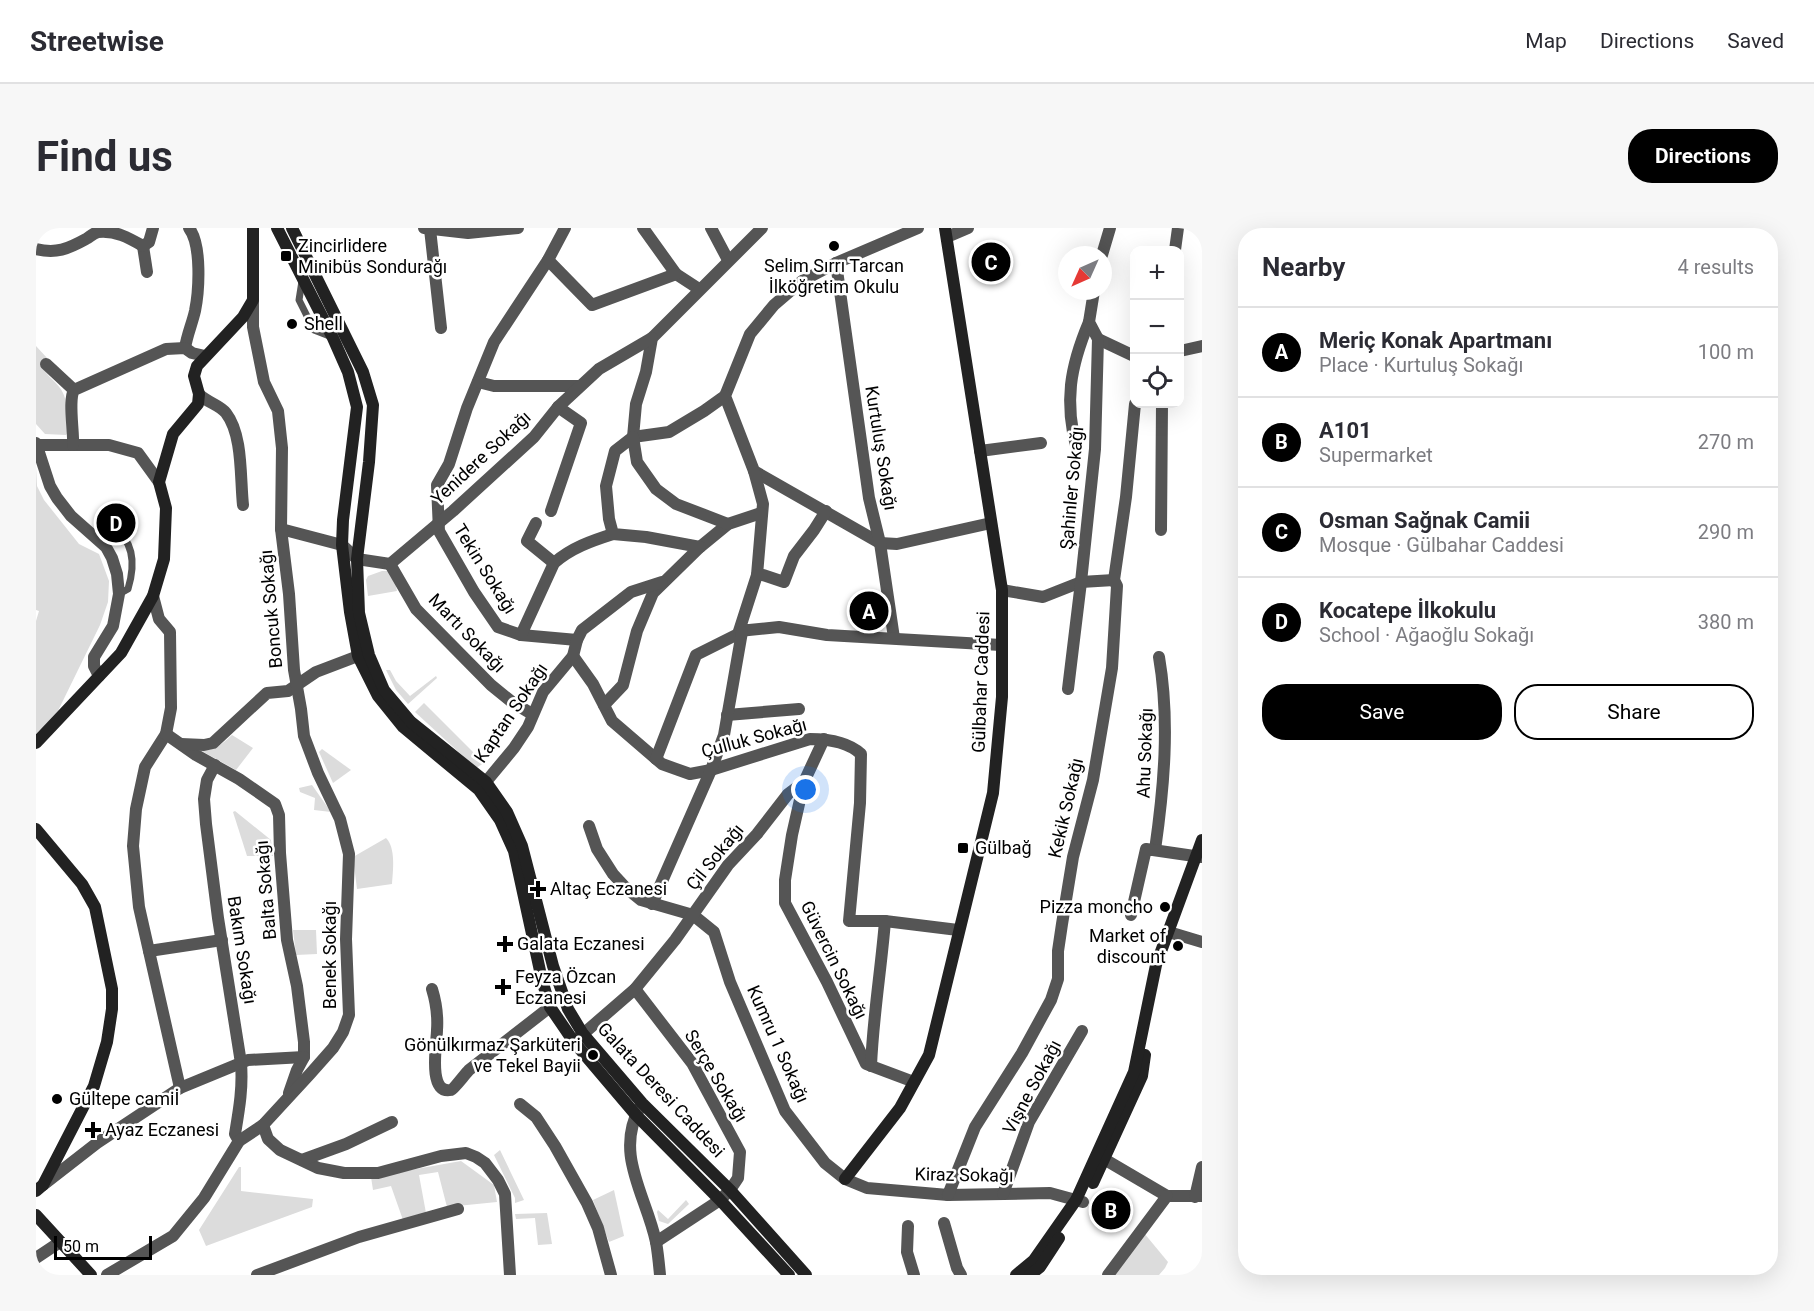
<!DOCTYPE html>
<html lang="en">
<head>
<meta charset="utf-8">
<style>
	body { margin:0; font-family:Roboto,sans-serif; background:#f7f7f7; color:#2b2b33 }
	.controls { position:absolute; right:18px; top:18px; display:grid; overflow:hidden; border-radius:12px; box-shadow:0 6px 24px #0002 }
	.controls button { width:54px; height:54px; display:grid; place-items:center; padding:0; border:0; border-bottom:2px solid #e1e1e2; background:#fff; color:#2b2b33; font:30px sans-serif }
	.compass { position:absolute; left:1022px; top:18px; width:54px; height:54px; border-radius:50%; background:#fff; box-shadow:0 6px 24px #0002; rotate:225deg }
	.scale { position:absolute; left:18px; bottom:15px; width:98px; box-sizing:border-box; padding-left:6px; border:3px solid #000; border-top:0; font-size:16px; line-height:21px; white-space:nowrap; color:#000; -webkit-text-stroke:4px #fff; paint-order:stroke }
	.you { position:absolute; left:770px; top:562px; width:21px; height:21px; margin:-15px; border:4px solid #fff; border-radius:50%; background:#1a73e8; box-shadow:0 0 0 9px #1a73e833 }
	.badge { display:grid; place-items:center; width:39px; height:39px; border-radius:50%; background:#000; color:#fff; font-size:20px; font-weight:700 }
	.pin { position:absolute; translate:-50% -50%; border:3px solid #fff; box-shadow:0 2px 6px #0006 }
	.list { margin:0; padding:0; list-style:none }
	h2 { display:flex; justify-content:space-between; align-items:center; height:78px; margin:0; padding:0 24px; font-size:26px }
	h2 small { font-size:20px; font-weight:400; color:#7c7c81 }
	.list li { display:grid; grid-template-columns:39px 1fr auto; gap:18px; align-items:center; box-sizing:border-box; height:90px; padding:0 24px; border-top:2px solid #e1e1e2 }
	.list b { display:block; font-size:22px; white-space:nowrap }
	.list p { margin:0; font-size:20px; white-space:nowrap; color:#7c7c81 }
	.list em { font-size:20px; font-style:normal; color:#7c7c81 }
	.actions { display:flex; gap:12px; padding:18px 24px }
	.actions a { flex:1; padding:14px 0; border:2px solid #000; border-radius:24px; text-align:center; font-size:21px; color:#000 }
	.actions .main { background:#000; color:#fff }
	.icon { flex:none; width:33px; height:33px; fill:none; stroke:currentColor; stroke-width:2; stroke-linecap:round; stroke-linejoin:round }
	.map { position:relative; flex:none; width:1166px; height:1047px; overflow:hidden; border-radius:24px }
	header { display:flex; align-items:center; gap:36px; box-sizing:border-box; height:84px; padding:0 30px; background:#fff; border-bottom:2px solid #e1e1e2 }
	header strong { font-size:28px }
	nav { display:flex; gap:33px; margin-inline-start:auto; font-size:21px }
	.intro { display:flex; align-items:center; justify-content:space-between; box-sizing:border-box; height:144px; padding:0 36px }
	h1 { margin:0; font-size:42px }
	.button { padding:15px 27px; border-radius:24px; background:#000; color:#fff; font-size:21px; font-weight:700 }
	main { display:flex; gap:36px; padding:0 36px }
	aside { flex:1; background:#fff; border-radius:24px; box-shadow:0 6px 24px #0002 }
	.map>svg:first-child { display:block }
	.green { fill:#dcdcdc }
	.lines { fill:none; stroke-linecap:round; stroke-linejoin:round }
	.lane { stroke:#555; stroke-width:7 }
	.street { stroke:#555; stroke-width:12 }
	.secondary { stroke:#222; stroke-width:12 }
	.poi-dot { fill:#000; stroke:#fff; stroke-width:2 }
	.labels { text-anchor:middle; stroke-width:5; stroke-linejoin:round; paint-order:stroke }
	.poi-label { font-size:18px; fill:#000; stroke:#fff; text-anchor:start }
	.street-label { font-size:18px; fill:#000; stroke:#fff }
</style>
</head>
<body>
<header>
<strong>Streetwise</strong>
<nav><a>Map</a><a>Directions</a><a>Saved</a></nav>
</header>
<div class="intro"><h1>Find us</h1><a class="button">Directions</a></div>
<main>
<div class="map">
<svg width="1166" height="1047" viewBox="0 0 1166 1047">
	<rect width="100%" height="100%" fill="#fff"/>
	<!-- green -->
	<g class="green">
		<path d="M0,118L11,130L5,137C9,146 18,152 24,160C33,172 31,190 32,204L30,207L9,206L0,196Z"/>
		<path d="M0,238L1,258L8,272L43,316L63,326L73,353L72,374L64,397L19,489L0,507V393L3,383L0,382Z"/>
		<path d="M346,343H354L357,345L361,363L332,368L330,352L332,348Z"/>
		<path d="M350,442H354L360,453L374,468L400,448L401,450L372,476L360,462Z"/>
		<path d="M388,475L448,535L440,540L379,484Z"/>
		<path d="M196,507L217,520L200,542L164,522C179,523 185,517 196,507Z"/>
		<path d="M286,521L315,542L297,555L283,524Z"/>
		<path d="M276,557L295,584L278,582L279,570L264,564L263,560Z"/>
		<path d="M199,583L235,612L237,628H211L197,584Z"/>
		<path d="M350,610C360,620 357,643 356,656L321,661L317,629Z"/>
		<path d="M257,702H280L281,726L260,727Z"/>
		<path d="M464,922L488,972L479,975V970L458,927Z"/>
		<path d="M425,933L458,957L461,974L411,979L402,944L383,947L390,985L367,992L355,958L337,962L335,949Z"/>
		<path d="M203,939H205V963L277,971L276,979L170,1018L163,1002Z"/>
		<path d="M578,962L588,1008L573,1014L557,972Z"/>
		<path d="M650,972L653,976L632,996L623,993L621,984L622,982L632,991Z"/>
		<path d="M511,985L516,1016L502,1017L499,990L480,991L479,986Z"/>
		<path d="M1108,1005L1132,1034L1129,1040L1123,1047H1075Z"/>
	</g>
	<g class="lines">
		<!-- lane -->
		<g class="lane">
			<path d="M266,53L263,72L278,102L296,109"/>
			<path d="M77,299C99,314 99,338 92,361L83,366"/>
		</g>
		<!-- street -->
		<g class="street">
			<path d="M388,0L432,5L482,0"/>
			<path d="M529,0L512,32L458,114L431,180L413,236L401,257L403,303L438,364L462,399L485,407L541,412"/>
			<path d="M607,0L640,46L663,61"/>
			<path d="M675,0L692,32"/>
			<path d="M882,0L800,35L766,53L738,77L714,106L689,168L718,243L844,315L861,316L955,295"/>
			<path d="M394,1L405,100"/>
			<path d="M911,9L932,0"/>
			<path d="M107,18L111,44"/>
			<path d="M0,21C20,26 32,21 50,11C54,9 57,5 62,4C79,2 93,10 107,18L113,14L117,0"/>
			<path d="M1139,22L1142,0"/>
			<path d="M1066,27L1074,0"/>
			<path d="M512,32L556,77L640,46"/>
			<path d="M800,35L833,270L844,315L858,410"/>
			<path d="M1062,111L1098,128"/>
			<path d="M149,120C151,107 156,96 159,83C163,63 166,17 153,0"/>
			<path d="M1144,123L1166,118"/>
			<path d="M10,136L38,162"/>
			<path d="M442,154L458,158H543"/>
			<path d="M163,166C170,174 184,177 190,185C207,207 204,249 207,277"/>
			<path d="M689,168L668,183L633,204L597,209L600,176L610,144L616,110L726,0"/>
			<path d="M0,215L14,258L21,270L35,288L70,319L76,330L81,346L83,366L77,398L58,429V438L63,448"/>
			<path d="M0,217H73L102,225L123,254"/>
			<path d="M37,217C38,204 32,172 38,162L130,121L149,120L156,125L169,128"/>
			<path d="M1041,222C1028,174 1034,139 1053,94"/>
			<path d="M944,223L1005,215"/>
			<path d="M718,243L727,276L721,347L703,403L743,399L791,407L965,417"/>
			<path d="M515,283L545,195L522,179"/>
			<path d="M500,295L491,313L518,335"/>
			<path d="M245,301L306,317L321,331L354,336L417,283L498,209L522,179L563,141L616,110"/>
			<path d="M1125,302L1126,176"/>
			<path d="M664,319L692,296L725,285"/>
			<path d="M354,336L380,381L455,457L476,474L496,486"/>
			<path d="M721,347H727L748,354L758,328L778,302L790,283"/>
			<path d="M966,362L1007,369L1045,354L1078,352"/>
			<path d="M117,368L123,391L134,404L135,480L130,506L109,539L100,581L97,618L103,679L144,860"/>
			<path d="M485,407L518,335C535,320 555,313 577,306"/>
			<path d="M537,428L557,456L576,493L626,536L654,546L675,542L774,511C792,511 812,514 825,526L824,575L813,693H849L922,702"/>
			<path d="M1032,461L1045,354L1059,221L1062,111L1053,94L1058,63"/>
			<path d="M568,477L587,457L601,403L617,365L664,319L610,309L577,306L573,291L570,258L579,223L597,209L601,234L620,261L640,276L692,296"/>
			<path d="M691,487L763,481"/>
			<path d="M130,506L160,527L203,551L239,576L243,587L244,625L251,712L261,758L268,814V829L261,842L253,865"/>
			<path d="M145,516L168,517L177,515L231,465L252,463L280,444L322,428L332,427"/>
			<path d="M620,531L660,427L706,404"/>
			<path d="M179,537L171,552L168,571L170,596L182,690L205,835C207,860 203,882 199,906L203,913"/>
			<path d="M768,554L756,607L749,652V675L791,754L830,836L878,854"/>
			<path d="M444,561L478,520L492,499L507,464L537,428L541,412L546,402L595,364L626,354"/>
			<path d="M553,598L561,621L577,646L589,659L605,672L657,687L678,704L694,754L749,883L789,935L809,951L831,960L912,967L1014,965L1047,974"/>
			<path d="M1119,622C1128,559 1134,493 1123,429"/>
			<path d="M616,676L675,542L688,507L706,404"/>
			<path d="M1095,687L1110,621L1165,629"/>
			<path d="M1136,705L1166,714"/>
			<path d="M113,723L186,712"/>
			<path d="M396,761C400,774 402,788 401,802C401,814 391,867 415,862C418,861 429,846 433,842L514,779"/>
			<path d="M599,761L656,835L704,924L702,950L694,962L684,972L620,1014"/>
			<path d="M539,813L599,761L639,712L692,637L721,606L752,566L768,554L788,511"/>
			<path d="M835,838C837,789 845,742 849,693"/>
			<path d="M484,876L500,889L519,918L551,975L562,1000L575,1047"/>
			<path d="M604,879C578,926 610,967 620,1014C622,1025 623,1036 624,1047"/>
			<path d="M227,897L232,911L244,922L282,940L308,945H342L405,928L430,925L440,929L449,935L462,952L469,966L474,1047"/>
			<path d="M1068,931L1131,968H1166"/>
			<path d="M266,932L310,916L356,894"/>
			<path d="M7,957L61,915L144,860L212,832L268,829"/>
			<path d="M967,966L993,894L1046,803"/>
			<path d="M912,967L939,899L986,825L1015,772L1022,751V723L1026,696L1037,629L1057,552L1076,440L1081,358L1078,352L1090,269L1099,176"/>
			<path d="M1159,969L1166,939"/>
			<path d="M908,995L921,1040L925,1047"/>
			<path d="M872,998L871,1024L878,1047"/>
			<path d="M0,1030L24,1014"/>
			<path d="M71,1047L137,1008L168,970L203,913L227,897L274,846L297,820L307,804L313,787L310,711L313,626L304,591L282,545L268,508L265,481L258,442L253,366L245,301L246,220L242,183L228,154L217,99V72"/>
			<path d="M221,1047L323,1009L422,981"/>
			<path d="M1072,1047L1131,968"/>
		</g>
		<!-- secondary -->
		<g class="secondary">
			<path d="M241,0L297,110L312,144L321,179L307,292L306,317L314,384L322,428L342,468L367,499L443,562L464,592L478,623L506,752L514,779L538,814L600,887L684,972L753,1047"/>
			<path d="M256,0L327,144L337,177L333,234L321,331L323,385L333,427L348,462L375,494L450,554L471,584L486,618L517,738L532,781L547,806L606,875L694,962L770,1047"/>
			<path d="M0,515L85,425L117,368L128,331L130,280L123,254L137,206L162,176L163,166L158,148L161,138L207,89L217,72V0"/>
			<path d="M0,601L46,656L59,679L76,761V781L71,814L58,858L7,957L0,963"/>
			<path d="M809,951L864,880L893,827L957,565L966,469V362L909,0"/>
			<path d="M1057,955L1106,848L1109,827"/>
			<path d="M0,987L55,1047"/>
			<path d="M980,1047L998,1032L1040,972L1098,844L1120,737L1166,612"/>
			<path d="M994,1047L1004,1039L1023,1010"/>
		</g>
	</g>
	<!-- markers -->
	<g class="poi-dot">
		<circle cx="798" cy="18" r="6"/>
		<rect x="244" y="22" width="12" height="12" rx="3"/>
		<circle cx="256" cy="96" r="6"/>
		<rect x="921" y="614" width="12" height="12" rx="3"/>
		<path d="M499 652h6v6h6v6h-6v6h-6v-6h-6v-6h6z"/>
		<circle cx="1129" cy="679" r="6"/>
		<path d="M466 707h6v6h6v6h-6v6h-6v-6h-6v-6h6z"/>
		<circle cx="1142" cy="718" r="6"/>
		<path d="M464 750h6v6h6v6h-6v6h-6v-6h-6v-6h6z"/>
		<circle cx="557" cy="827" r="6"/>
		<circle cx="21" cy="871" r="6"/>
		<path d="M54 893h6v6h6v6h-6v6h-6v-6h-6v-6h6z"/>
	</g>
	<g class="labels">
		<!-- poi labels -->
		<g class="poi-label">
			<text x="262" y="24">Zincirlidere<tspan x="262" dy="21">Minibüs Sondurağı</tspan></text>
			<text x="798" y="44" text-anchor="middle">Selim Sırrı Tarcan<tspan x="798" dy="21">İlköğretim Okulu</tspan></text>
			<text x="268" y="102">Shell</text>
			<text x="939" y="626">Gülbağ</text>
			<text x="514" y="667">Altaç Eczanesi</text>
			<text x="1117" y="685" text-anchor="end">Pizza moncho</text>
			<text x="1130" y="714" text-anchor="end">Market of<tspan x="1130" dy="21">discount</tspan></text>
			<text x="481" y="722">Galata Eczanesi</text>
			<text x="479" y="755">Feyza Özcan<tspan x="479" dy="21">Eczanesi</tspan></text>
			<text x="545" y="823" text-anchor="end">Gönülkırmaz Şarküteri<tspan x="545" dy="21">ve Tekel Bayii</tspan></text>
			<text x="33" y="877">Gültepe camiİ</text>
			<text x="69" y="908">Ayaz Eczanesi</text>
		</g>
		<!-- street labels -->
		<g class="street-label">
			<text transform="translate(845 220) rotate(81)" y="6">Kurtuluş Sokağı</text>
			<text transform="translate(445 230) rotate(-43)" y="6">Yenidere Sokağı</text>
			<text transform="translate(1036 260) rotate(-85)" y="6">Şahinler Sokağı</text>
			<text transform="translate(449 341) rotate(58)" y="6">Tekin Sokağı</text>
			<text transform="translate(235 381) rotate(-95)" y="6">Boncuk Sokağı</text>
			<text transform="translate(431 405) rotate(46)" y="6">Martı Sokağı</text>
			<text transform="translate(945 454) rotate(-88)" y="6">Gülbahar Caddesi</text>
			<text transform="translate(475 485) rotate(-56)" y="6">Kaptan Sokağı</text>
			<text transform="translate(718 510) rotate(-15)" y="6">Çulluk Sokağı</text>
			<text transform="translate(1109 525) rotate(-88)" y="6">Ahu Sokağı</text>
			<text transform="translate(1030 580) rotate(-77)" y="6">Kekik Sokağı</text>
			<text transform="translate(679 629) rotate(-51)" y="6">Çil Sokağı</text>
			<text transform="translate(230 662) rotate(-95)" y="6">Balta Sokağı</text>
			<text transform="translate(206 722) rotate(81)" y="6">Bakım Sokağı</text>
			<text transform="translate(294 727) rotate(-90)" y="6">Benek Sokağı</text>
			<text transform="translate(798 732) rotate(64)" y="6">Güvercin Sokağı</text>
			<text transform="translate(742 816) rotate(66)" y="6">Kumru 1 Sokağı</text>
			<text transform="translate(680 848) rotate(59)" y="6">Serçe Sokağı</text>
			<text transform="translate(996 859) rotate(-62)" y="6">Vişne Sokağı</text>
			<text transform="translate(625 862) rotate(47)" y="6">Galata Deresi Caddesi</text>
			<text transform="translate(928 947) rotate(1)" y="6">Kiraz Sokağı</text>
		</g>
	</g>
</svg>
<div class="controls">
<button>+</button>
<button>−</button>
<button><svg class="icon" aria-label="locate" viewBox="0 0 24 24"><circle cx="12" cy="12" r="6"/><path d="M12 2v4M12 18v4M2 12h4M18 12h4"/></svg></button>
</div>
<svg class="compass" viewBox="-18 -18 36 36"><path d="M0-13l5 13h-10z" fill="#e53935"/><path d="M0 13l5-13h-10z" fill="#7c7c81"/></svg>
<div class="scale">50 m</div>
<div class="you"></div>
<div class="pin badge" style="left:833px;top:383px">A</div>
<div class="pin badge" style="left:1075px;top:982px">B</div>
<div class="pin badge" style="left:955px;top:34px">C</div>
<div class="pin badge" style="left:80px;top:295px">D</div>
</div>
<aside>
<h2>Nearby<small>4 results</small></h2>
<ul class="list">
<li><span class="badge">A</span><div><b>Meriç Konak Apartmanı</b><p>Place · Kurtuluş Sokağı</p></div><em>100 m</em></li>
<li><span class="badge">B</span><div><b>A101</b><p>Supermarket</p></div><em>270 m</em></li>
<li><span class="badge">C</span><div><b>Osman Sağnak Camii</b><p>Mosque · Gülbahar Caddesi</p></div><em>290 m</em></li>
<li><span class="badge">D</span><div><b>Kocatepe İlkokulu</b><p>School · Ağaoğlu Sokağı</p></div><em>380 m</em></li>
</ul>
<div class="actions"><a class="main">Save</a><a>Share</a></div>
</aside>
</main>
</body>
</html>
